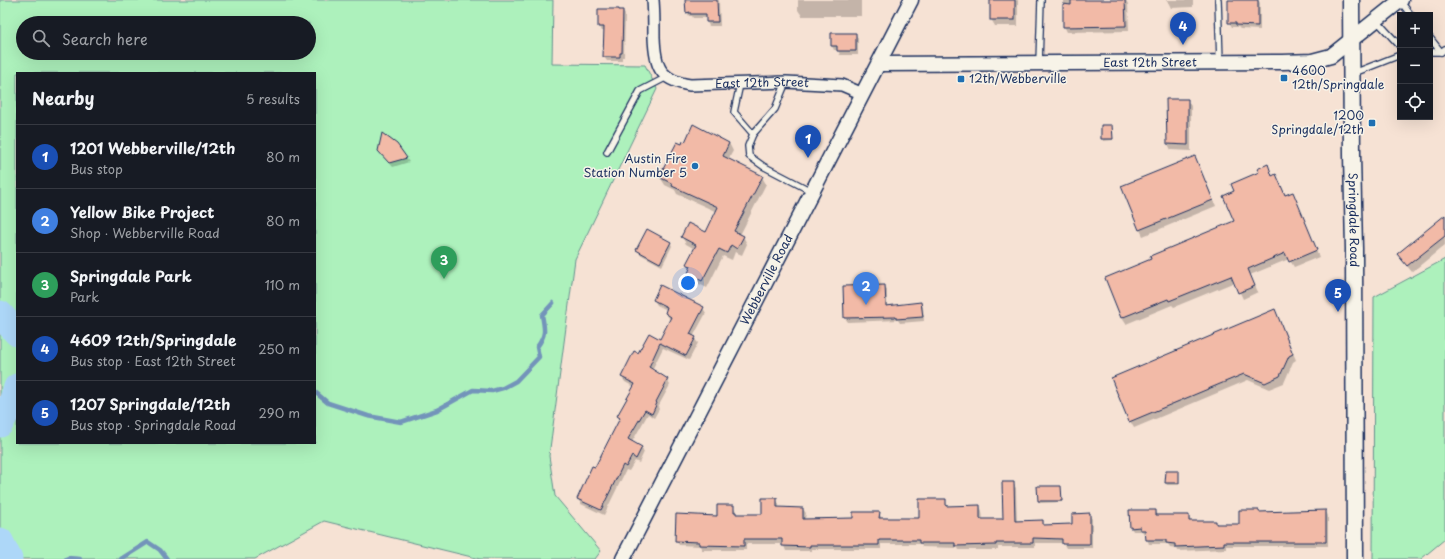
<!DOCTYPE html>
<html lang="en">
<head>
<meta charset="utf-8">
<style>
	body { margin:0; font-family:"Playpen Sans",sans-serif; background:#242831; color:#f1f3f6 }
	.controls { position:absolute; right:12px; top:12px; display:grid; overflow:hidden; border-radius:0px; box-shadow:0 4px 16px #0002 }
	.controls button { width:36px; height:36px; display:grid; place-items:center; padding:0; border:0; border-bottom:1px solid #363941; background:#171b24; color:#f1f3f6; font:20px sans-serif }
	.you { position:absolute; left:688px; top:283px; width:14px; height:14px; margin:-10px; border:3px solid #fff; border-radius:50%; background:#1a73e8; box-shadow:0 0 0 6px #1a73e833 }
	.badge { display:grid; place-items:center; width:26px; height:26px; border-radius:50%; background:#1f6fb2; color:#fff; font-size:13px; font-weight:700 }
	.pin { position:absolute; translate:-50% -33px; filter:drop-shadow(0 1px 2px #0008) }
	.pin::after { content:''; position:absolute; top:21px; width:14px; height:12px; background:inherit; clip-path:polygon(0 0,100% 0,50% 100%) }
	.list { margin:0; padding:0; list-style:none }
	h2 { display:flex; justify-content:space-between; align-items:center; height:52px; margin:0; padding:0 16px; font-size:17px }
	h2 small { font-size:13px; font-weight:400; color:#9ea1a6 }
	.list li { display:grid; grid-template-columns:26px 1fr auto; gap:12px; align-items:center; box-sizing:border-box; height:64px; padding:0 16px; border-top:1px solid #363941 }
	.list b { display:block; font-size:15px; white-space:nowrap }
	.list p { margin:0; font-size:13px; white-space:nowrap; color:#9ea1a6 }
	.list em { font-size:13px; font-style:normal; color:#9ea1a6 }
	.icon { flex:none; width:22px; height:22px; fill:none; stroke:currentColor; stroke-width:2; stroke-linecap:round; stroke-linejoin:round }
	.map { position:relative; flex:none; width:1445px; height:559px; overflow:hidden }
	.search { position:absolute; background:#171b24; box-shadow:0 4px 16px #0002; left:16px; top:16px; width:300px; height:44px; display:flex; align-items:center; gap:10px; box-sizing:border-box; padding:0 14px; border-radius:22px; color:#9ea1a6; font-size:15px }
	.panel { position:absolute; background:#171b24; box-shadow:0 4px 16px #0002; left:16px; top:72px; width:300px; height:372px; border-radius:0px }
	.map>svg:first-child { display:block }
	.green { fill:#adf1bc; stroke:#64908d; fill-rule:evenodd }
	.shadow { fill:#0003 }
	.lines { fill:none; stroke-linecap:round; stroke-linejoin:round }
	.stream { stroke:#7394ba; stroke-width:4.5 }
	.river { stroke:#add7f8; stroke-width:27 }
	.building { fill:#f2baa7; stroke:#1b2f5e }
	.service-casing { stroke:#1b2f5e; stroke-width:8 }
	.minor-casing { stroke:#1b2f5e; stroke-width:14 }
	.tertiary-casing { stroke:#1b2f5e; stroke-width:17 }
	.secondary-casing { stroke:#1b2f5e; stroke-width:19 }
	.service { stroke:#f7f3e8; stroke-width:5.5 }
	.minor { stroke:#f7f3e8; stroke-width:11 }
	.tertiary { stroke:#f7f3e8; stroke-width:14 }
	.secondary { stroke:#f7f3e8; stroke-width:16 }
	.poi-dot { fill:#1f6fb2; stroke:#f7f3e8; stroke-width:1.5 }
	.labels { text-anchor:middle; stroke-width:3; stroke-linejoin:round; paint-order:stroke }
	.street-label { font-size:12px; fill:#1b2f5e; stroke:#f7f3e8 }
	.poi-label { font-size:12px; fill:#1b2f5e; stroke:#f7f3e8; text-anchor:start }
</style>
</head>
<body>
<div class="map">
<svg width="1445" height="559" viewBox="0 0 1445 559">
	<rect width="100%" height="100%" fill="#f6e2d4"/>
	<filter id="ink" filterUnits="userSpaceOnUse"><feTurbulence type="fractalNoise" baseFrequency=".025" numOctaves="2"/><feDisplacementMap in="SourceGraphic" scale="8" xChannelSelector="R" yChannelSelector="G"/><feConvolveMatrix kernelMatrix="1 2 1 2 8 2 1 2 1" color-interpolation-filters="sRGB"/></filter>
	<g filter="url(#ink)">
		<!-- green -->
		<g class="green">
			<path d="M0,0H553L552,64L645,65L657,89L575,259L549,456L555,496L601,551L595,559H480L324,521L255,559H0ZM23,23H309V53H23ZM17,73H315V443H17Z"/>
			<path d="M1445,259V539L1421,559H1373L1374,297Z"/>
		</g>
		<!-- shadow -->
		<g class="shadow">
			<path d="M690,0H719L720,26H709L707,22V18H693L692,16H689L687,12Z"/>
			<path d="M798,0H861V16H802L798,10Z"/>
			<path d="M991,0H1018V26H995L991,19Z"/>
			<path d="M1064,0H1126L1128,4L1129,31L1067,32L1064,26Z"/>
			<path d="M1167,0H1193V7L1171,8Z"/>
			<path d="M1229,0H1258L1260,3V30L1240,29L1238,27H1232L1229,22Z"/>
			<path d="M623,11L625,15L624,57H622V61H607L604,57L605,31H602L599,27Z"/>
			<path d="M856,34L858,39V55H840L838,50H834L832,46Z"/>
			<path d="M1398,82H1400V95Z"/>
			<path d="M1187,100L1191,106V151L1171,150L1168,144Z"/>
			<path d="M1102,126H1112L1113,140L1103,141Z"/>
			<path d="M729,143L733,151L728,160L762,177L766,184L740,235L743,236L747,244L742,255L735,252L732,260L723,256L707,288L693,281L689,273L691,270L687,264L695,249L686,244L682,237L706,234L717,212L677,194L675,190L665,185L660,177L682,146Z"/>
			<path d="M396,145L409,162L393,167L379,151Z"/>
			<path d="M1195,157L1216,206L1143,236L1140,230Z"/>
			<path d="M1267,166L1273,177L1276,175L1286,196L1296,200L1319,257L1294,267L1289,259L1250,275L1258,292L1243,299L1235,282L1174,307L1172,305L1126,324L1122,318L1235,222V192Z"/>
			<path d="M1445,217V245L1412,272L1402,260Z"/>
			<path d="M670,242L672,246L662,266L640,254L637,250Z"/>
			<path d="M885,286L887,290V307L921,303L923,307L924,321L900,323L898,320L848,322L845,318Z"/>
			<path d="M654,300L703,308L706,313L693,337L698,343L689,360L663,348L652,370L667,380L670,385L658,407L659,409L654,418L648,414L632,442L641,447L644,452L639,463L635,461L629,471L626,470L604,515L581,504L578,499L595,468L620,419L618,416L634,387L625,382L622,377L638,354L660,341L671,320L669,318L666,313L667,310L657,305Z"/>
			<path d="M1278,317L1296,360L1293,362L1284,383L1269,389L1248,380L1134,428L1130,421Z"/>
			<path d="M1178,472L1179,485H1167L1166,483Z"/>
			<path d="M1013,483L1016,488L1017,522L1043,521L1045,526L1073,525L1089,514L1092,519V548H1066L1063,543H1035V547H998V550H959L958,548L922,547L921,544H881V549H812V551H786L783,544H746V550H702L700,546L679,545L676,540L718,518L733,506L736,511V515H763L776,499L779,504V508L803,509L806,513L805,519H854L879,513L882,519H920L945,500L948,507L980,506L982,511L983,520H1004Z"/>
			<path d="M1061,487L1062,502L1040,503L1038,501Z"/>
			<path d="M1156,511L1158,516H1189L1191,522H1216L1218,525H1240L1259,513L1326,511L1328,516V546H1226V549L1178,551L1177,548L1170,547L1168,544H1149L1147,539L1146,534H1144L1142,531H1133L1131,527Z"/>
		</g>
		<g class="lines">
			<!-- stream -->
			<g class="stream">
				<path d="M315,392L328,403L368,416L401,422L437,410L473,390L492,391L503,388L516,381L539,357L537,347C546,335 545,330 542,315L553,303"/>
				<path d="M66,559L68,558L80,559"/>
				<path d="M121,559L148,542L160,550L167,559"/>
			</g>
			<!-- river -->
			<g class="river">
				<path d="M0,314L17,333"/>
				<path d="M0,424L12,402L17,387"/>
				<path d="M0,541L9,559"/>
			</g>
		</g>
		<!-- building -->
		<g class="building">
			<path d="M685,0H717L718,22H706V14H690V12L686,13Z"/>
			<rect x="990" y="0" width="25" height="20"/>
			<path d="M1071,0H1125L1126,26L1063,27V4L1071,5Z"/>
			<path d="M1228,0H1258V26L1236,25V23H1228Z"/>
			<path d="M598,9H619V10H623L622,53H620V57H603L604,27H598Z"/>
			<path d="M831,33H856V51H837V46H831Z"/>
			<path d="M1166,99H1188V145L1167,144Z"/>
			<path d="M693,124L729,143L723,156L763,176L734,231L744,236L737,249L731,245L727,253L719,249L702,281L688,273L691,266L686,264L696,245L681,237L688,223L706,232L718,207L672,186L673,184L659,177L677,142L682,144L683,141L685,142Z"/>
			<path d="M1101,125H1112L1113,139H1101Z"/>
			<path d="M382,133L397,144L407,158L389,163L378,151Z"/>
			<path d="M1195,156L1213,200L1139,230L1121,186Z"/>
			<path d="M1268,164L1272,176L1276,174L1285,195L1293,192L1317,250L1289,262L1285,253L1248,269L1255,286L1238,293L1231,276L1169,301L1168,299L1121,318L1105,278L1151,259L1150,256L1234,221L1223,196L1234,191L1231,184L1259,172L1257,169Z"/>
			<path d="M1445,215V236L1407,266L1397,254Z"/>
			<path d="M647,229L671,242L660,263L636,250Z"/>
			<path d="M660,285L704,307L690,334L696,337L686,356L660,343L649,367L668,379L656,402L657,403L652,414L645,410L628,439L642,447L636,459L632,456L626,467L623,465L601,510L577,499L592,466L595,467L620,418L617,416L635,384L621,377L634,351L638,353L649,333L660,339L671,317L665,313L667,307L653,300Z"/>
			<path d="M885,285L886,306L921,302L923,317L896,319V317L844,318L843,286Z"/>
			<path d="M1275,309L1293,354L1289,356L1280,376L1265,383L1244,374L1129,422L1111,378Z"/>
			<path d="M1166,471H1179V483H1165Z"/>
			<path d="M1002,482H1014L1015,521L1043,520V525L1072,524V514L1090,513V544H1062V539L1033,538V543H996V545L955,546V543H919V540H879V545H810V547L782,546V539H744V546L699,545V542L675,541L676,514L717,516V505H734V512H736V514H762V498H777V507L803,508V519L853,518V512H880L879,518H919V499H946V506L980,505V519H1003Z"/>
			<path d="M1037,486H1061L1062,501H1038Z"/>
			<path d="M1129,510H1156V515H1189V521H1216V524H1239V510H1259V512L1326,510V542H1224V545L1175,547V544L1166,543V540H1146L1145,530H1140V527L1130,528Z"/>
		</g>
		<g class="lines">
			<!-- service casing -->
			<g class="service-casing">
				<g id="service">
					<path d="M1218,0L1220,62"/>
					<path d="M1400,1L1411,15"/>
					<path d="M1376,20L1400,46"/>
					<path d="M1430,38L1441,52"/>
					<path d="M1430,52H1441L1445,49"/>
					<path d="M1039,63L1041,0"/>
					<path d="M1354,73L1400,55"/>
					<path d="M786,82L775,109L753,134L748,146L749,156L763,166L811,191"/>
					<path d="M740,84L734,112L753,134"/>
					<path d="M607,152L640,91L667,77"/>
				</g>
			</g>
			<!-- minor casing -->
			<g class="minor-casing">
				<g id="minor">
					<path id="s1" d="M653,0C654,12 654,25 654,37C655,66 659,80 690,85L786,82L842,85L863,94"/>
				</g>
			</g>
			<!-- tertiary casing -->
			<g class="tertiary-casing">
				<g id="tertiary">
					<path id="s2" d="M879,64L1283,62L1312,61L1331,56L1401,0"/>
					<path id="s3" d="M623,559L911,0"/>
				</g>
			</g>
			<!-- secondary casing -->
			<g class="secondary-casing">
				<g id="secondary">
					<path id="s4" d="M1351,0L1352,155L1354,249L1355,559"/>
				</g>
			</g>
			<!-- service -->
			<use href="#service" class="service"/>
			<!-- minor -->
			<use href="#minor" class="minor"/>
			<!-- tertiary -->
			<use href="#tertiary" class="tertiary"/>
			<!-- secondary -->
			<use href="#secondary" class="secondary"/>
		</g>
	</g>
	<!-- markers -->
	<g class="poi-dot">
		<rect x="1280" y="74" width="8" height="8" rx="2"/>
		<rect x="957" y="75" width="8" height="8" rx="2"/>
		<rect x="1368" y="119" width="8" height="8" rx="2"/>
		<circle cx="695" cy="166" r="4"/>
	</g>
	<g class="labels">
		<!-- street labels -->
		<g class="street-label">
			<text dy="4" stroke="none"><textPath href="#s2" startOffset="271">East 12th Street</textPath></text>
			<text dy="4" stroke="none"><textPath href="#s1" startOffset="177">East 12th Street</textPath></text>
			<text dy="4" stroke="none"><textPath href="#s4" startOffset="220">Springdale Road</textPath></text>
			<text dy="4" stroke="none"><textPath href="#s3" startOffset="314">Webberville Road</textPath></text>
		</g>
		<!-- poi labels -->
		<g class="poi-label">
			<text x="1292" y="75">4600<tspan x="1292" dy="14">12th/Springdale</tspan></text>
			<text x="969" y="83">12th/Webberville</text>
			<text x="1364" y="120" text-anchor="end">1200<tspan x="1364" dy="14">Springdale/12th</tspan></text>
			<text x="687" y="163" text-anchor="end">Austin Fire<tspan x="687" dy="14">Station Number 5</tspan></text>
		</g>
	</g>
</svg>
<div class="controls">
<button>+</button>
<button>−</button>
<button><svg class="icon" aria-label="locate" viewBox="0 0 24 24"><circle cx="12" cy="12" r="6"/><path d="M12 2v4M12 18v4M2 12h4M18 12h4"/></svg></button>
</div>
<div class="you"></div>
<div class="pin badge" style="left:808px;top:158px;background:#1a4fb4">1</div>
<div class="pin badge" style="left:866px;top:305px;background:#3f7fe0">2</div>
<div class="pin badge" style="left:444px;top:279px;background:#2e9e5b">3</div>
<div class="pin badge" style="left:1183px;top:45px;background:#1a4fb4">4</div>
<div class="pin badge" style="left:1338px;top:312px;background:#1a4fb4">5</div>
<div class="search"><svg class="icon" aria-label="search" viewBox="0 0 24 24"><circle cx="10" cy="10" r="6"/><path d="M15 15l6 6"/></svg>Search here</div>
<section class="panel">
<h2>Nearby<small>5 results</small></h2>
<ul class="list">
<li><span class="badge" style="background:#1a4fb4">1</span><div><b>1201 Webberville/12th</b><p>Bus stop</p></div><em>80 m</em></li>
<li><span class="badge" style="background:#3f7fe0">2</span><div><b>Yellow Bike Project</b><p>Shop · Webberville Road</p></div><em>80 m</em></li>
<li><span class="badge" style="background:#2e9e5b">3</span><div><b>Springdale Park</b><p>Park</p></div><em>110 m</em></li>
<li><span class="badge" style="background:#1a4fb4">4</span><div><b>4609 12th/Springdale</b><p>Bus stop · East 12th Street</p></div><em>250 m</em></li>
<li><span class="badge" style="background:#1a4fb4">5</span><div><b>1207 Springdale/12th</b><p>Bus stop · Springdale Road</p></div><em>290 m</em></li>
</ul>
</section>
</div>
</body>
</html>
